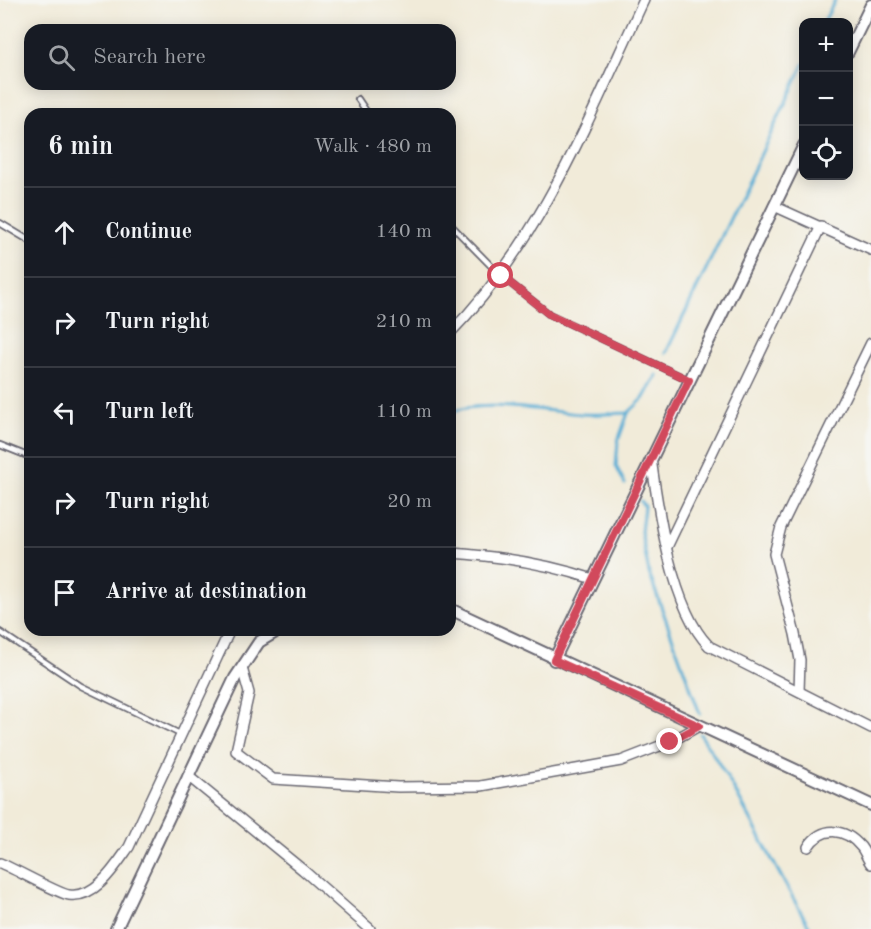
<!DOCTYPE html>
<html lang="en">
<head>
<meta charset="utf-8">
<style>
	body { margin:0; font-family:"Old Standard TT",serif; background:#242831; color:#f1f3f6 }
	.controls { position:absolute; right:18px; top:18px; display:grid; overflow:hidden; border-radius:12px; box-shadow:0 3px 15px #0003 }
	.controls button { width:54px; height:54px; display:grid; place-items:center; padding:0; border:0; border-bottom:2px solid #363941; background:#171b24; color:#f1f3f6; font:30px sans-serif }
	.stop { position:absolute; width:18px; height:18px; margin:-14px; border:4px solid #d1495b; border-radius:50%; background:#fff }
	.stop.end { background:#d1495b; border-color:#fff; box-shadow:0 2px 6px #0008 }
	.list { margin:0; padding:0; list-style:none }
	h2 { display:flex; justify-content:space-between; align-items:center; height:78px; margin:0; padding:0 24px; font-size:26px }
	h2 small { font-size:20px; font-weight:400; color:#9ea1a6 }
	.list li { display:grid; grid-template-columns:39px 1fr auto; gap:18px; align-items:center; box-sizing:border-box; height:90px; padding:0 24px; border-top:2px solid #363941 }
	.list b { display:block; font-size:22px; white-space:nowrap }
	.list em { font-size:20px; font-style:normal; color:#9ea1a6 }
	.icon { flex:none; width:33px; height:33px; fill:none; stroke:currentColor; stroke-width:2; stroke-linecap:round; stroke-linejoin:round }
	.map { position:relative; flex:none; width:871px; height:929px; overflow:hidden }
	.search { position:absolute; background:#171b24; box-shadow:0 3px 15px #0003; left:24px; top:24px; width:432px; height:66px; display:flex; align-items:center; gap:15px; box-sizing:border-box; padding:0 21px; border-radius:18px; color:#9ea1a6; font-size:22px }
	.panel { position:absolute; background:#171b24; box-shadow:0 3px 15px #0003; left:24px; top:108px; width:432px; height:528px; border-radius:18px }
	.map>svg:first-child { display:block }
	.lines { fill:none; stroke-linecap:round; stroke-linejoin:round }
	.stream { stroke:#59aed5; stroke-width:3 }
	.service-casing { stroke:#6a6872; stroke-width:8 }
	.minor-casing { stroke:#6a6872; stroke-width:12 }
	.tertiary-casing { stroke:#6a6872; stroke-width:14 }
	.service { stroke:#fff; stroke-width:4.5 }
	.minor { stroke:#fff; stroke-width:9 }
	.tertiary { stroke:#fff; stroke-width:10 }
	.route { stroke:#d1495b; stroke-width:8 }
</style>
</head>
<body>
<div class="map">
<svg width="871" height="929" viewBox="0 0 871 929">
	<rect width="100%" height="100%" fill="#f6f6f2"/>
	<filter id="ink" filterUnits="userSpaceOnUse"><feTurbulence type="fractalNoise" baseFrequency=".0167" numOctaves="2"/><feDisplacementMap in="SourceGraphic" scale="12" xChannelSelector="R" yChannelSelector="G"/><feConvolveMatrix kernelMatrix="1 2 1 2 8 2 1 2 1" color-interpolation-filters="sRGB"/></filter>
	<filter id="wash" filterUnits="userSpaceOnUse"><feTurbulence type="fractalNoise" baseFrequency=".008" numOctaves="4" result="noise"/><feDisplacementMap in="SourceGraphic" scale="24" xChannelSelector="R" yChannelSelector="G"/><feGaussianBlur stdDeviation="1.35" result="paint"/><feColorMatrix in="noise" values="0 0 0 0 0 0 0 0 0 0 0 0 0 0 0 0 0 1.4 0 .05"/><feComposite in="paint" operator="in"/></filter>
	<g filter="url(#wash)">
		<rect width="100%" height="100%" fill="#f1ebd9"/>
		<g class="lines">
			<!-- stream -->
			<g class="stream">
				<path d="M824,22L835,0"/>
				<path d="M666,353L804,64"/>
				<path d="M450,413C478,398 550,412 582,414C597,415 613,413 628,413L643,399L657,375"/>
				<path d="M625,484L616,466L618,441L628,413"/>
				<path d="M640,501L644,506L641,532L649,573L700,714"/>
				<path d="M700,734C742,796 772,865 811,929"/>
			</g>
		</g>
	</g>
	<g filter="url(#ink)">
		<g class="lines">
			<!-- service casing -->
			<g class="service-casing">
				<g id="service">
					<path d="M358,99L368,114"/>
					<path d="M0,223L30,241"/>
					<path d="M450,224L501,276L549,314L689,380"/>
					<path d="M0,445L30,457"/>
					<path d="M0,632L81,686L180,734"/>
				</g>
			</g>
			<!-- minor casing -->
			<g class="minor-casing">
				<g id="minor">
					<path d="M774,206L871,250"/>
					<path d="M450,333C542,240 589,117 644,0"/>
					<path d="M651,458C658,510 672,609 709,646L871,728"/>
					<path d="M668,545L821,226"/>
					<path d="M450,553C500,556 545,563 593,579"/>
					<path d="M242,668L249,693L236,751L273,779L398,787L481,786L621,761L670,742L699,726"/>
					<path d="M799,691L800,660L795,634L774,554L781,527L871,343"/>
					<path d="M188,776L303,870L370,929"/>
					<path d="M808,847C822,826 844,827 861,847C865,852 867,859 871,864"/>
					<path d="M0,863C13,868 59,894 69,895C96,899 116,865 129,847L230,630"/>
				</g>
			</g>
			<!-- tertiary casing -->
			<g class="tertiary-casing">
				<g id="tertiary">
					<path d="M848,52L871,5"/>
					<path d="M450,609L871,805"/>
					<path d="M554,660L804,145"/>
					<path d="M116,929L235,678L259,642L279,630"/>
				</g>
			</g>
			<!-- service -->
			<use href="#service" class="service"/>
			<!-- minor -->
			<use href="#minor" class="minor"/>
			<!-- tertiary -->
			<use href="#tertiary" class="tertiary"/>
		</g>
	</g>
	<g class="lines" filter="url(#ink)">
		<!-- route -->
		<path class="route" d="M501,276L549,314L689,380L554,660L699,726L670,742"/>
	</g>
</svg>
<div class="controls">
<button>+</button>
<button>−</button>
<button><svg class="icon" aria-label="locate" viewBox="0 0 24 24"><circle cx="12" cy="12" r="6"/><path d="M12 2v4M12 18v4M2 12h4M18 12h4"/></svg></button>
</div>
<div class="stop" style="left:501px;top:276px"></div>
<div class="stop end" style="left:670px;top:742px"></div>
<div class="search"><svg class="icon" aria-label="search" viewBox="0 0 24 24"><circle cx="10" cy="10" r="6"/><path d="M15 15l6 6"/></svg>Search here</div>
<section class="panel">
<h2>6 min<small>Walk · 480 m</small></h2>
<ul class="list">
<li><svg class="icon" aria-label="ahead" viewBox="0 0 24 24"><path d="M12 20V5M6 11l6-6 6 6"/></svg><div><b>Continue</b></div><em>140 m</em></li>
<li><svg class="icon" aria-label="right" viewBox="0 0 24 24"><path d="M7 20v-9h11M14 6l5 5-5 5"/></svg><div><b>Turn right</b></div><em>210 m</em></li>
<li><svg class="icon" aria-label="left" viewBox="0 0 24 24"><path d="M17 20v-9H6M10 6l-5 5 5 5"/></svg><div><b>Turn left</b></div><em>110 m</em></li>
<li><svg class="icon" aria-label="right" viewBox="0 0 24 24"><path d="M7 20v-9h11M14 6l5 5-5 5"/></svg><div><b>Turn right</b></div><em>20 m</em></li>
<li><svg class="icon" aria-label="arrive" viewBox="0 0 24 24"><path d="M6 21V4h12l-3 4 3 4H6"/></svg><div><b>Arrive at destination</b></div></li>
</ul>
</section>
</div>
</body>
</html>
